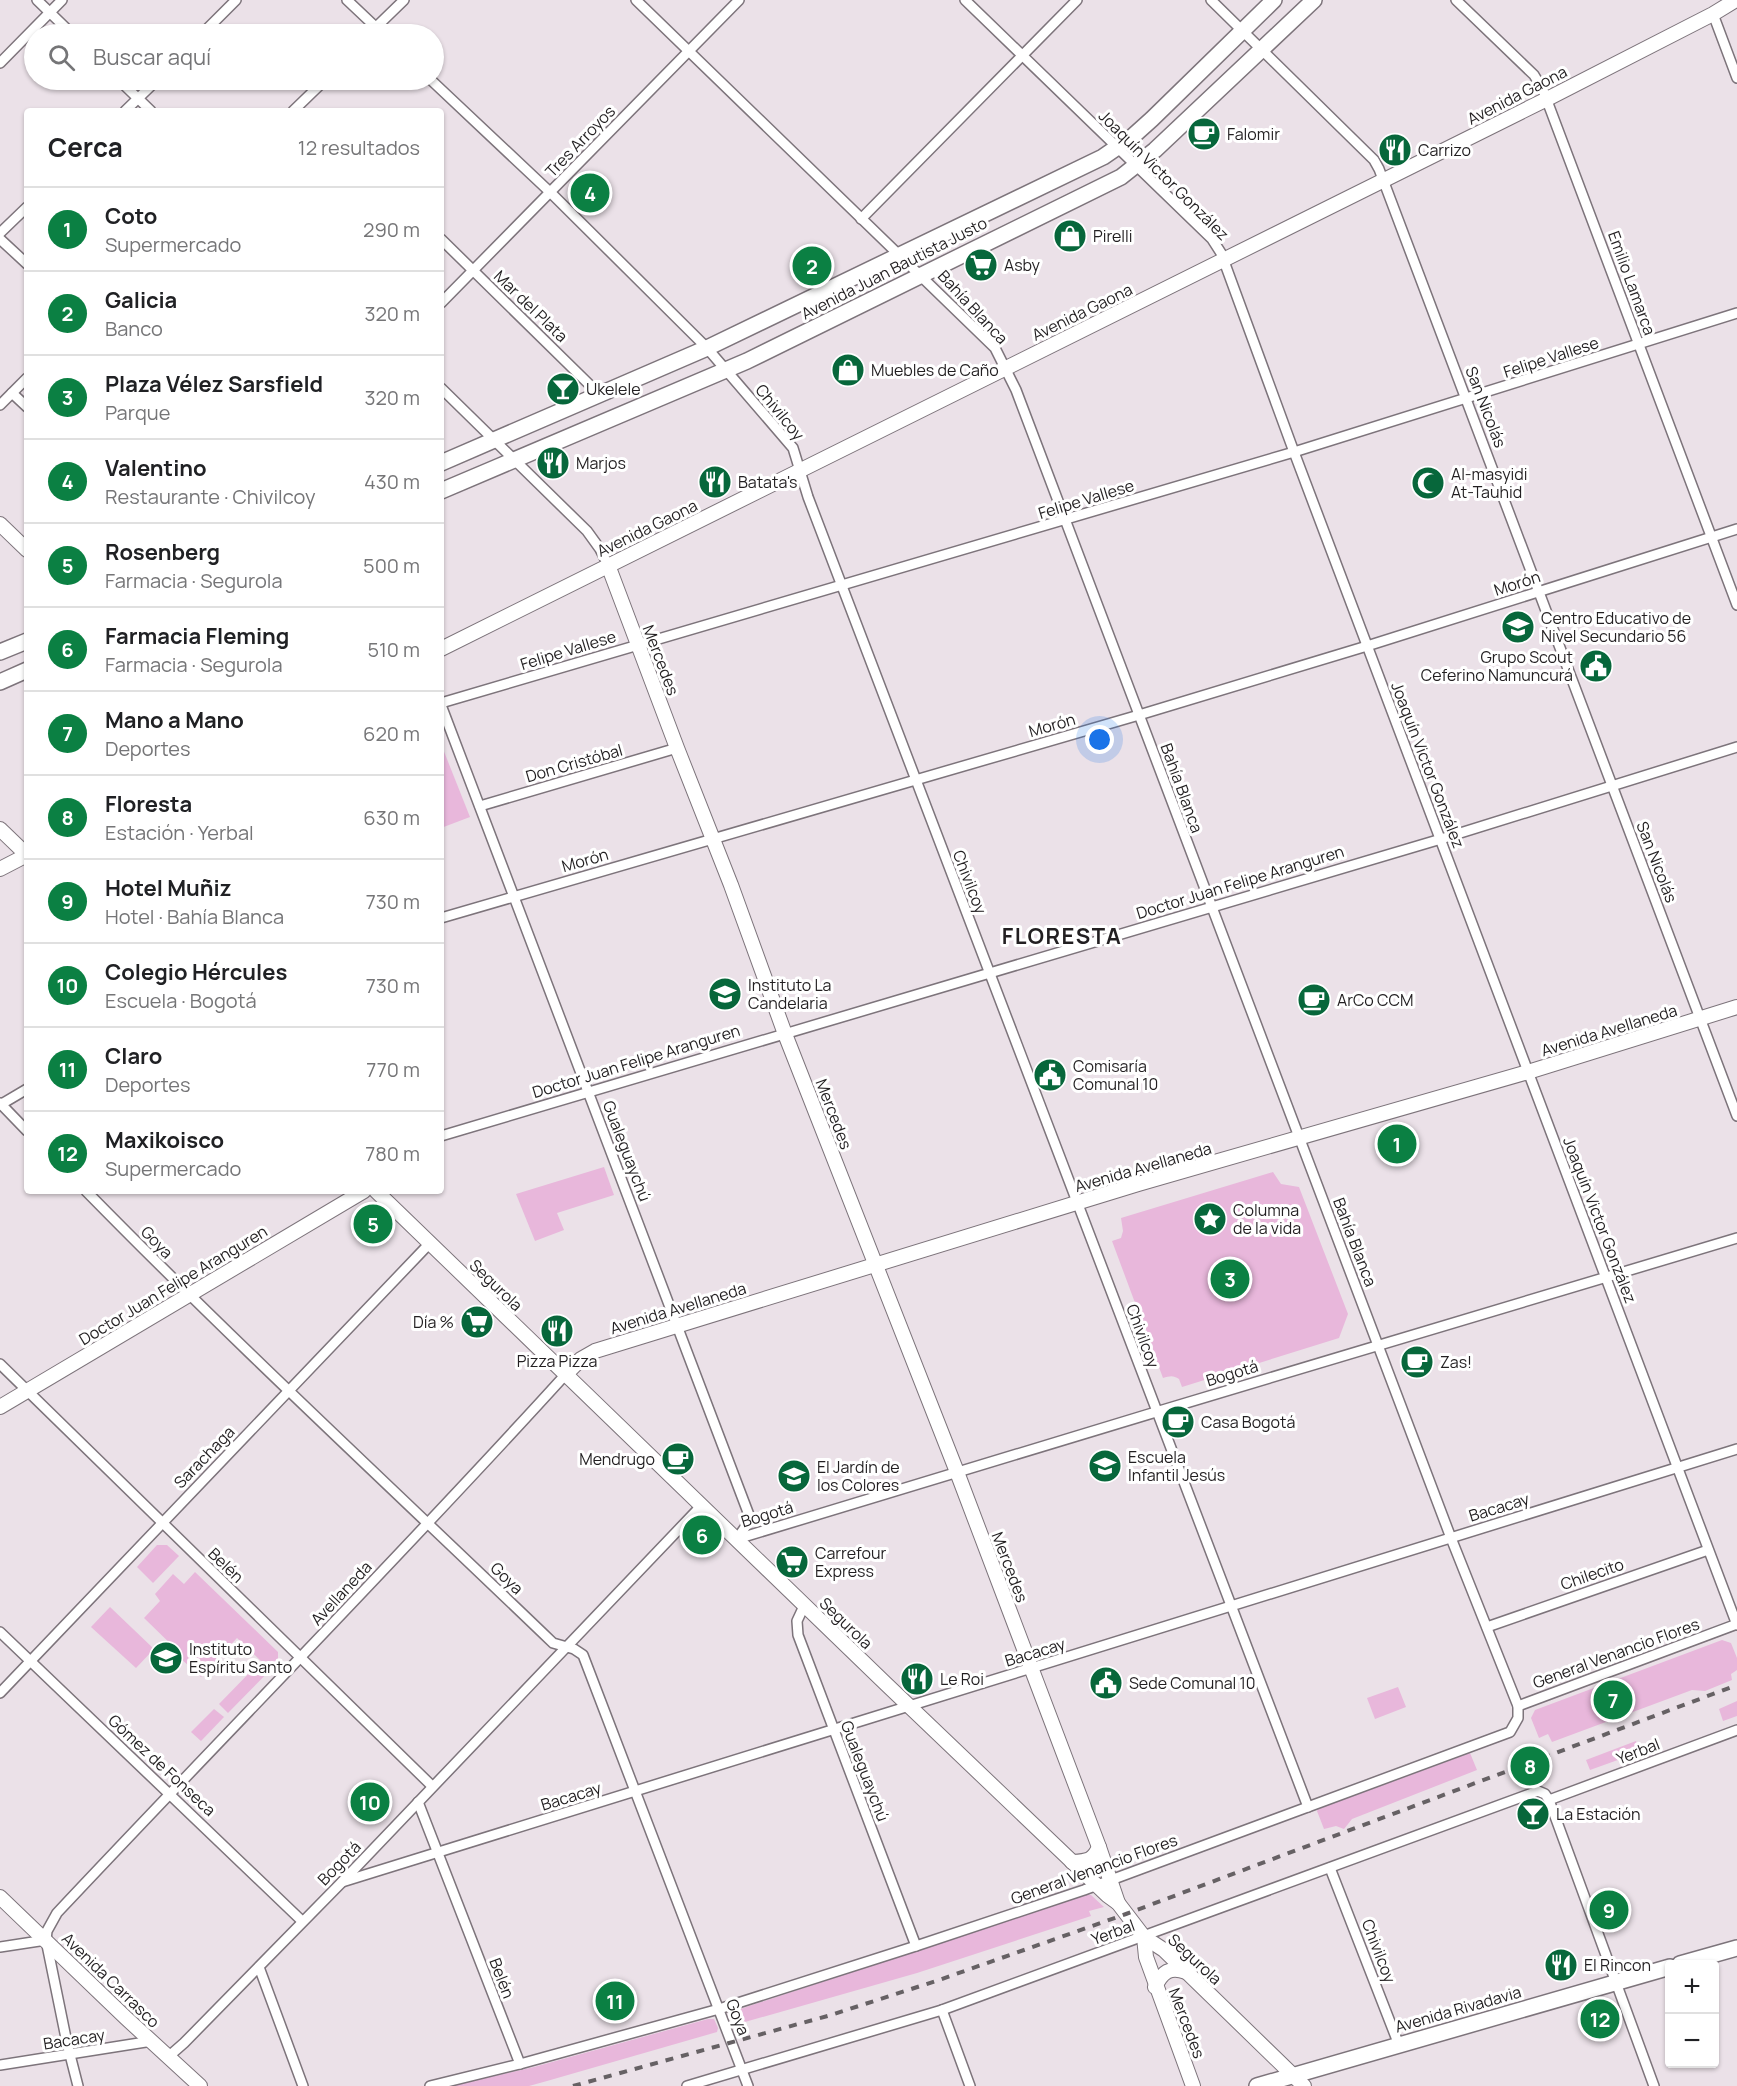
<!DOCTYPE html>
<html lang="es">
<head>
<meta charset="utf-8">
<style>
	body { margin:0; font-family:Manrope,sans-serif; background:#f2f2f2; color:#202124 }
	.controls { position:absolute; right:18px; bottom:18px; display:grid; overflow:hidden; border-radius:6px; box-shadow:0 2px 4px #0004 }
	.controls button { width:54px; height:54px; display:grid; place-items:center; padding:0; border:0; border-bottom:2px solid #e0e0e0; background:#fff; color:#202124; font:30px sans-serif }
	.you { position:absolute; left:1100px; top:740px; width:21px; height:21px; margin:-15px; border:4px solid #fff; border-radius:50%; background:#1a73e8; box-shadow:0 0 0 9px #1a73e833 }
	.badge { display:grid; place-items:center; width:39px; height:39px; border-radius:50%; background:#0b8043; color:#fff; font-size:20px; font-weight:700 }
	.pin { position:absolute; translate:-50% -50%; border:3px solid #fff; box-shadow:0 2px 6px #0006 }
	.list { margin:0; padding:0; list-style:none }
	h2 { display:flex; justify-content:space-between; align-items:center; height:78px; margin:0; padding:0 24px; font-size:26px }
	h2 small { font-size:20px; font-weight:400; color:#757577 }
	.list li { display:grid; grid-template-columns:39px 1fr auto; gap:18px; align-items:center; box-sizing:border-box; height:84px; padding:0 24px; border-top:2px solid #e0e0e0 }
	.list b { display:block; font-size:22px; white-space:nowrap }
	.list p { margin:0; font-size:20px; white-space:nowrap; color:#757577 }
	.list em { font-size:20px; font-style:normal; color:#757577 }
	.icon { flex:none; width:33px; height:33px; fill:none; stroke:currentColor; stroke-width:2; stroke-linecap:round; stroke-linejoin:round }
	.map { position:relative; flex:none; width:1737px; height:2086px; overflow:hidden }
	.search { position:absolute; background:#fff; box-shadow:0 2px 4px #0004; left:24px; top:24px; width:420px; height:66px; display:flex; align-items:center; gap:15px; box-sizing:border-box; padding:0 21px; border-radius:33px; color:#757577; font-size:22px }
	.panel { position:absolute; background:#fff; box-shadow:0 2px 4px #0004; left:24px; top:108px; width:420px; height:1086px; border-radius:6px }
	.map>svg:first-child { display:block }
	.green { fill:#e8b7db }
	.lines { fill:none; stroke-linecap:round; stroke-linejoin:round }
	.street-casing { stroke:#7d747b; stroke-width:12 }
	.secondary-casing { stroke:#7d747b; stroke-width:16 }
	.primary-casing { stroke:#7d747b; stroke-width:18 }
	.street { stroke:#fff; stroke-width:9 }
	.secondary { stroke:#fff; stroke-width:14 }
	.primary { stroke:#fff; stroke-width:15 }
	.rail { stroke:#666164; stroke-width:4; stroke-dasharray:8 8; stroke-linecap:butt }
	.labels { text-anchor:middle; stroke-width:6; stroke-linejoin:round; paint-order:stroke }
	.street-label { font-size:16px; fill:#221f21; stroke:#fff }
	.poi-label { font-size:16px; fill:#221f21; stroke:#fff; text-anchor:start }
	.district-label { font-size:22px; font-weight:bold; letter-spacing:1.5px; fill:#221f21; stroke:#fff }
</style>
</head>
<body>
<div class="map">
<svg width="1737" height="2086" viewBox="0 0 1737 2086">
	<rect width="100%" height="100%" fill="#ebe1e8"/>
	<!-- green -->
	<g class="green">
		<path d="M441,744L470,817L441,828Z"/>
		<path d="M604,1167L614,1195L557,1213L564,1230L535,1241L516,1194Z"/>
		<path d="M1273,1172L1281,1184L1299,1187L1348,1314L1339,1338L1182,1387L1179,1379C1173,1375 1170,1376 1163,1378L1112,1241L1121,1238L1123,1231L1121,1218Z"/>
		<path d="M157,1545H167L179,1556L153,1583L137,1567Z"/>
		<path d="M195,1572L278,1652V1662L228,1713L219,1704L261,1661L237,1638L201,1677L179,1657L181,1654L144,1618L160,1601L155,1594L173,1574L184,1584Z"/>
		<path d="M110,1607L154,1649L136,1668L91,1627Z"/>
		<path d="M1722,1640L1731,1643L1737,1658V1670L1731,1674L1732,1680L1705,1691L1692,1690L1552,1742L1548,1734L1539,1738L1531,1718L1535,1710Z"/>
		<path d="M1398,1687L1406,1707L1375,1719L1367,1698Z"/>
		<path d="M1737,1701V1716L1723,1721L1719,1709Z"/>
		<path d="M214,1709L224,1717L201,1741L191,1732Z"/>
		<path d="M1636,1741L1640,1752L1590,1770L1586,1760Z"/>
		<path d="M1470,1753L1477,1770L1352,1819L1344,1829L1336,1826L1324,1829L1317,1811L1318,1809Z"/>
		<path d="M1085,1895H1091L1104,1907L1089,1911L1091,1916L917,1973L738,2024L734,2011Z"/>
		<path d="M708,2019H714L718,2028L717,2032L547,2081L529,2086H450L534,2067Z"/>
	</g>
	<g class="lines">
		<!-- street casing -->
		<g class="street-casing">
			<g id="street">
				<path d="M37,0L72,34"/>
				<path d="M347,0L383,34"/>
				<path d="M965,0L1212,239L1221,253L1294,452L1737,1625"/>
				<path d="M1211,0L1374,160L1379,169L1737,1116"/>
				<path d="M1456,0L1534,75L1543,90L1737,605"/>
				<path d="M1713,14L1737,78"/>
				<path d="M202,34L236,0"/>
				<path d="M369,34L404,0"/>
				<path d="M0,63L62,0"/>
				<path d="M119,80L151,111"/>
				<path d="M431,80L551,193L707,348L793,448L808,497L1308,1807"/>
				<path d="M125,111L157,80"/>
				<path d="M293,111L325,80"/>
				<path d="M861,219L1077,0"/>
				<path d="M0,233L27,207"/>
				<path d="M0,239L27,264"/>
				<path d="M441,239L600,395"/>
				<path d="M441,303L739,0"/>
				<path d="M441,388L587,531L600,549L608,565"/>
				<path d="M12,393L27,407"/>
				<path d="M0,405L27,378"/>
				<path d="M441,703L1294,452L1737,313"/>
				<path d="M441,705L749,1515L748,1523L737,1539"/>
				<path d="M480,806L677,748"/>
				<path d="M441,918L1139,715L1367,646L1737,529"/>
				<path d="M0,1103L27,1131"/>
				<path d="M0,1105L27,1089"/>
				<path d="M441,1136L1441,839L1737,747"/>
				<path d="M86,1191C238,1346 397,1493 553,1643L574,1649L583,1655L748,2086"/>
				<path d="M0,1364L432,1786"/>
				<path d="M737,1539C1070,1437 1403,1338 1737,1238"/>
				<path d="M804,1606L797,1621L798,1635L916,1946"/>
				<path d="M1487,1627L1708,1550"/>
				<path d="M0,1632L302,1921"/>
				<path d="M0,1693L430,1243"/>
				<path d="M1518,1706L1737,1624"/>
				<path d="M1549,1800L1737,1730"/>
				<path d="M418,1802L520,2064"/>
				<path d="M1330,1868L1399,2045"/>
				<path d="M342,1882L1737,1449"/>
				<path d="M0,1947L46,1940"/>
				<path d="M259,1967L303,2086"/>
				<path d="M942,2010L970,2086"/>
				<path d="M168,2057L184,2043L342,1882L702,1505"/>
				<path d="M0,2065L152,2041"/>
				<path d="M78,2086L67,2043L46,1940L47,1931L57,1913C226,1733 400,1557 566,1374"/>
				<path d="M430,2086L520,2064L719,2009L916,1946L1084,1890L1510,1732L1518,1718V1706L1451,1538L1016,390L995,348L636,0"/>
				<path d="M687,2086L942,2010L1538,1791L1545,1794L1549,1800L1654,2086"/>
			</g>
		</g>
		<!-- secondary casing -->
		<g class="secondary-casing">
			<g id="secondary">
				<path d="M0,524L27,550"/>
				<path d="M608,565L677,748L731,885L785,1034L957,1472L1099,1847L1118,1903"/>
				<path d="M441,649L1547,99L1713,14L1736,0"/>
				<path d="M0,829L27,855"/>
				<path d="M0,869L27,855"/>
				<path d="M376,1191L885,1683L1107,1895L1118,1903L1144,1937L1164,1950L1304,2086"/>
				<path d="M566,1374L581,1359L595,1351L1138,1184L1528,1072L1737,1007"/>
				<path d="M0,1407L364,1191"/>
				<path d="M1072,1862C1087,1861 1093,1861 1099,1847"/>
				<path d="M0,1897L126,2018L200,2086"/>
				<path d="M1144,1937L1146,1957L1193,2086"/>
				<path d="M1155,1987C1162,1972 1170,1966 1186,1972"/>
			</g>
		</g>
		<!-- primary casing -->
		<g class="primary-casing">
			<g id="primary">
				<path d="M441,463L707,348L1103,157L1132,137L1152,119L1274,0"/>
				<path d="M441,491L747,361L1121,177L1155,150L1314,0"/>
				<path d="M0,652L27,641"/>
				<path d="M0,682L27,670"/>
				<path d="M1680,1964L1737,1948"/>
				<path d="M1257,2086L1670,1967"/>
			</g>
		</g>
		<!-- street -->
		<use href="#street" class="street"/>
		<!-- secondary -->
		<use href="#secondary" class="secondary"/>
		<!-- primary -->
		<use href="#primary" class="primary"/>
		<!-- rail -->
		<path class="rail" d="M573,2086L831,2015L939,1980L1126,1914L1737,1685"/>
	</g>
	<!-- icons -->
	<defs>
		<g id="cafe-disc" transform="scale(1.725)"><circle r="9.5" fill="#07673b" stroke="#fff"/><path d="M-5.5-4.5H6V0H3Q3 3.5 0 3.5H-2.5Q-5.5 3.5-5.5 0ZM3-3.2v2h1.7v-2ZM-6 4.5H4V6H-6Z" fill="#fff"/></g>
		<g id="restaurant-disc" transform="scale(1.725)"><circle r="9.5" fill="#07673b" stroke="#fff"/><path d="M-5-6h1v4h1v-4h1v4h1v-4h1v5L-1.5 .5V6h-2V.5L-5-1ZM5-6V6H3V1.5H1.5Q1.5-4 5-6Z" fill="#fff"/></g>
		<g id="shop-disc" transform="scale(1.725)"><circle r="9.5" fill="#07673b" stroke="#fff"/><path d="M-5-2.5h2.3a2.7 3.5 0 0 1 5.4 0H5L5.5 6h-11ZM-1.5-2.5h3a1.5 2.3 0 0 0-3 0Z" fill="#fff"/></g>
		<g id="supermarket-disc" transform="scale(1.725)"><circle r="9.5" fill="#07673b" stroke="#fff"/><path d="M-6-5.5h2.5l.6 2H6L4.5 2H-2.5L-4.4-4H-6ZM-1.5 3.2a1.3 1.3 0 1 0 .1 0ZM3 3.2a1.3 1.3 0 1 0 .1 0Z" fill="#fff"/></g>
		<g id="bar-disc" transform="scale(1.725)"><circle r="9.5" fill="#07673b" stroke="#fff"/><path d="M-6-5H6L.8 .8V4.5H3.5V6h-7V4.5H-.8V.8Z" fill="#fff"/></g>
		<g id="mosque-disc" transform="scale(1.725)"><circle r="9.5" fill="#07673b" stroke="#fff"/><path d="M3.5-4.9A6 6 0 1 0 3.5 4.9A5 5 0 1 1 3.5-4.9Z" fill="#fff"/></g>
		<g id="school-disc" transform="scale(1.725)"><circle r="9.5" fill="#07673b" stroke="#fff"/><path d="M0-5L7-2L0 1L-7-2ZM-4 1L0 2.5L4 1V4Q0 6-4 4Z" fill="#fff"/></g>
		<g id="civic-disc" transform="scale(1.725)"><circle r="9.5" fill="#07673b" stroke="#fff"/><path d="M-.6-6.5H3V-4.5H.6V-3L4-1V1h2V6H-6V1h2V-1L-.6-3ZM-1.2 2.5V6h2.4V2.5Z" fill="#fff"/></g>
		<g id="sight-disc" transform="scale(1.725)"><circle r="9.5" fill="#07673b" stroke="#fff"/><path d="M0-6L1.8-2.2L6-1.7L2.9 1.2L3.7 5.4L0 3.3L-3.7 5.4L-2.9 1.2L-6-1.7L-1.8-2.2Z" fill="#fff"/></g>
	</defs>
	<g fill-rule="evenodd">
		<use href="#cafe-disc" x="1204" y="134"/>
		<use href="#restaurant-disc" x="1395" y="150"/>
		<use href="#shop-disc" x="1070" y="236"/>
		<use href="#supermarket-disc" x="981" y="265"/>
		<use href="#shop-disc" x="848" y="370"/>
		<use href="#bar-disc" x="563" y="389"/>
		<use href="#restaurant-disc" x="553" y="463"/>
		<use href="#restaurant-disc" x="715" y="482"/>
		<use href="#mosque-disc" x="1428" y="483"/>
		<use href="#school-disc" x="1518" y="627"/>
		<use href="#civic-disc" x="1596" y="666"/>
		<use href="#school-disc" x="725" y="994"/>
		<use href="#cafe-disc" x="1314" y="1000"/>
		<use href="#civic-disc" x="1050" y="1075"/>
		<use href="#sight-disc" x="1210" y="1219"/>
		<use href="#supermarket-disc" x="477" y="1322"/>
		<use href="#restaurant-disc" x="557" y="1331"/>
		<use href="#cafe-disc" x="1417" y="1362"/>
		<use href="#cafe-disc" x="1178" y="1422"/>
		<use href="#cafe-disc" x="678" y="1459"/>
		<use href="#school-disc" x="1105" y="1466"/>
		<use href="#school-disc" x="794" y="1476"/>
		<use href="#supermarket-disc" x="792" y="1562"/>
		<use href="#school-disc" x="166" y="1658"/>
		<use href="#restaurant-disc" x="917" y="1679"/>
		<use href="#civic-disc" x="1106" y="1683"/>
		<use href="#bar-disc" x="1533" y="1814"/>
		<use href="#restaurant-disc" x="1561" y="1965"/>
	</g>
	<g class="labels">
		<!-- street labels -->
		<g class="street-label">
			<text transform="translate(1517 95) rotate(-27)" y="6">Avenida Gaona</text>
			<text transform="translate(580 141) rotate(-46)" y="6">Tres Arroyos</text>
			<text transform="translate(1164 175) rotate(45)" y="6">Joaquín Victor González</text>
			<text transform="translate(894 268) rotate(-27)" y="6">Avenida Juan Bautista Justo</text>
			<text transform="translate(1632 283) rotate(70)" y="6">Emilio Lamarca</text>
			<text transform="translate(531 306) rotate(44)" y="6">Mar del Plata</text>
			<text transform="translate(973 307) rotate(47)" y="6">Bahía Blanca</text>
			<text transform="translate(1082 312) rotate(-26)" y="6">Avenida Gaona</text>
			<text transform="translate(1551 357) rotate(-18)" y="6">Felipe Vallese</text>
			<text transform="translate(1486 407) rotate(69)" y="6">San Nicolás</text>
			<text transform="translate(780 412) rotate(51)" y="6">Chivilcoy</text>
			<text transform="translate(1086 499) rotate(-17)" y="6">Felipe Vallese</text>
			<text transform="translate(647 528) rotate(-26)" y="6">Avenida Gaona</text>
			<text transform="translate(1517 583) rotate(-18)" y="6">Morón</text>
			<text transform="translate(568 650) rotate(-17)" y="6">Felipe Vallese</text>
			<text transform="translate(661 660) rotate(69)" y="6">Mercedes</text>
			<text transform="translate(1052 725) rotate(-16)" y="6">Morón</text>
			<text transform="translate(574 763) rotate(-16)" y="6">Don Cristóbal</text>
			<text transform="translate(1428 765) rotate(69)" y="6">Joaquín Victor González</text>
			<text transform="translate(1182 788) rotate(70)" y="6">Bahía Blanca</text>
			<text transform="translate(585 860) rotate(-16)" y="6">Morón</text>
			<text transform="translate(1657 862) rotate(69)" y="6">San Nicolás</text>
			<text transform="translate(970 882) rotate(69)" y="6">Chivilcoy</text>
			<text transform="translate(1240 882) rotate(-17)" y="6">Doctor Juan Felipe Aranguren</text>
			<text transform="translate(1609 1030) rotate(-17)" y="6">Avenida Avellaneda</text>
			<text transform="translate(636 1061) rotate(-17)" y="6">Doctor Juan Felipe Aranguren</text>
			<text transform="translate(834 1114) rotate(69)" y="6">Mercedes</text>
			<text transform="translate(627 1151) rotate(69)" y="6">Gualeguaychú</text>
			<text transform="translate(1143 1167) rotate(-16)" y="6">Avenida Avellaneda</text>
			<text transform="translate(1600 1220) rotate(69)" y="6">Joaquín Victor González</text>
			<text transform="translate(157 1242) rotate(46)" y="6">Goya</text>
			<text transform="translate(1355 1242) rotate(69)" y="6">Bahía Blanca</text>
			<text transform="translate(173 1285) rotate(-31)" y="6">Doctor Juan Felipe Aranguren</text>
			<text transform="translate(496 1285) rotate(44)" y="6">Segurola</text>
			<text transform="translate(678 1308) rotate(-17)" y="6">Avenida Avellaneda</text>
			<text transform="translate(1143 1336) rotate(70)" y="6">Chivilcoy</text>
			<text transform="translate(1232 1373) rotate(-17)" y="6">Bogotá</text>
			<text transform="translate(204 1457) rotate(-46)" y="6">Sarachaga</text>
			<text transform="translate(1499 1507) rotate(-17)" y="6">Bacacay</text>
			<text transform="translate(767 1514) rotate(-17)" y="6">Bogotá</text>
			<text transform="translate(226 1565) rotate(44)" y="6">Belén</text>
			<text transform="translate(1010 1567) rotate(69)" y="6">Mercedes</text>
			<text transform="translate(1592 1574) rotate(-19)" y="6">Chilecito</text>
			<text transform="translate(507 1578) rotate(44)" y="6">Goya</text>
			<text transform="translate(341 1593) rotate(-47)" y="6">Avellaneda</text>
			<text transform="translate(846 1623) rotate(44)" y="6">Segurola</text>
			<text transform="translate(1035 1652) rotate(-17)" y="6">Bacacay</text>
			<text transform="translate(1616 1653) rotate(-20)" y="6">General Venancio Flores</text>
			<text transform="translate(1638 1751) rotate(-21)" y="6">Yerbal</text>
			<text transform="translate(162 1765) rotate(43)" y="6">Gómez de Fonseca</text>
			<text transform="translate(865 1771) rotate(69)" y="6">Gualeguaychú</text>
			<text transform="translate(571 1796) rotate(-17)" y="6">Bacacay</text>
			<text transform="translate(339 1863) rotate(-46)" y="6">Bogotá</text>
			<text transform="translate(1094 1869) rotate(-20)" y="6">General Venancio Flores</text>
			<text transform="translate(1113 1932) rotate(-20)" y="6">Yerbal</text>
			<text transform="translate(1379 1951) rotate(69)" y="6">Chivilcoy</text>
			<text transform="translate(1195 1959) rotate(43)" y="6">Segurola</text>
			<text transform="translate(502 1978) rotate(69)" y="6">Belén</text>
			<text transform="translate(111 1980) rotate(44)" y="6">Avenida Carrasco</text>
			<text transform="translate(1458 2009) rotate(-16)" y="6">Avenida Rivadavia</text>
			<text transform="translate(738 2017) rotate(69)" y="6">Goya</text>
			<text transform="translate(1187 2023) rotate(69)" y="6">Mercedes</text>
			<text transform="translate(74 2039) rotate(-9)" y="6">Bacacay</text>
		</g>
		<!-- poi labels -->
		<g class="poi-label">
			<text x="1227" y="140">Falomir</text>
			<text x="1418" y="156">Carrizo</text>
			<text x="1093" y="242">Pirelli</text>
			<text x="1004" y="271">Asby</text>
			<text x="871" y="376">Muebles de Caño</text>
			<text x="586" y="395">Ukelele</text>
			<text x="576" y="469">Marjos</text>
			<text x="1451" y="480">Al-masyidi<tspan x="1451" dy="18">At-Tauhid</tspan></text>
			<text x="738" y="488">Batata's</text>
			<text x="1541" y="624">Centro Educativo de<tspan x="1541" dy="18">Nivel Secundario 56</tspan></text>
			<text x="1573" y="663" text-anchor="end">Grupo Scout<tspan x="1573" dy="18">Ceferino Namuncurá</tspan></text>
			<text x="748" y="991">Instituto La<tspan x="748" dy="18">Candelaria</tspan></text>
			<text x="1337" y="1006">ArCo CCM</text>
			<text x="1073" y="1072">Comisaría<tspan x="1073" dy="18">Comunal 10</tspan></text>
			<text x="1233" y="1216">Columna<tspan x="1233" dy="18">de la vida</tspan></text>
			<text x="454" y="1328" text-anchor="end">Día %</text>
			<text x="557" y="1367" text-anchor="middle">Pizza Pizza</text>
			<text x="1440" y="1368">Zas!</text>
			<text x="1201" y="1428">Casa Bogotá</text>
			<text x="1128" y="1463">Escuela<tspan x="1128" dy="18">Infantil Jesús</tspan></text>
			<text x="655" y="1465" text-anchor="end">Mendrugo</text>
			<text x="817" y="1473">El Jardín de<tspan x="817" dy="18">los Colores</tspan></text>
			<text x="815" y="1559">Carrefour<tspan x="815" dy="18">Express</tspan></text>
			<text x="189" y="1655">Instituto<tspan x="189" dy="18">Espíritu Santo</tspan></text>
			<text x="940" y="1685">Le Roi</text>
			<text x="1129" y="1689">Sede Comunal 10</text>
			<text x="1556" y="1820">La Estación</text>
			<text x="1584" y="1971">El Rincon</text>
		</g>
		<!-- district labels -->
		<g class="district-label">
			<text x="1062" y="944">FLORESTA</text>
		</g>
	</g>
</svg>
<div class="controls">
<button>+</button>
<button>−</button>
</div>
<div class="you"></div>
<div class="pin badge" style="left:1397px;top:1144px">1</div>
<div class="pin badge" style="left:812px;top:266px">2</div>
<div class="pin badge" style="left:1230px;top:1279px">3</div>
<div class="pin badge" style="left:590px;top:193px">4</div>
<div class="pin badge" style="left:373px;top:1224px">5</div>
<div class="pin badge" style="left:702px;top:1535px">6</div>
<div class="pin badge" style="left:1613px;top:1700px">7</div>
<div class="pin badge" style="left:1530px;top:1766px">8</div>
<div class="pin badge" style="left:1609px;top:1910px">9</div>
<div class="pin badge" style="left:370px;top:1802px">10</div>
<div class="pin badge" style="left:615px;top:2001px">11</div>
<div class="pin badge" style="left:1600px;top:2019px">12</div>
<div class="search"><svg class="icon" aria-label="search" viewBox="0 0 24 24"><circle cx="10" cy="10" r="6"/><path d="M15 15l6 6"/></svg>Buscar aquí</div>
<section class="panel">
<h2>Cerca<small>12 resultados</small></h2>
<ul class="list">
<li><span class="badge">1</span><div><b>Coto</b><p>Supermercado</p></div><em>290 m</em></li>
<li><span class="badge">2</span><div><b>Galicia</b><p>Banco</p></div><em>320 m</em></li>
<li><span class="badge">3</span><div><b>Plaza Vélez Sarsfield</b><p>Parque</p></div><em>320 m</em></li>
<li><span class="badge">4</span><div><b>Valentino</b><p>Restaurante · Chivilcoy</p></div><em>430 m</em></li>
<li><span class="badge">5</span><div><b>Rosenberg</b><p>Farmacia · Segurola</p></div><em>500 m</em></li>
<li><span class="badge">6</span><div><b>Farmacia Fleming</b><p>Farmacia · Segurola</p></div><em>510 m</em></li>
<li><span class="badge">7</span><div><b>Mano a Mano</b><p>Deportes</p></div><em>620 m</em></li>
<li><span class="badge">8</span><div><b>Floresta</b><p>Estación · Yerbal</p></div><em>630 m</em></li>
<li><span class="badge">9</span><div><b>Hotel Muñiz</b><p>Hotel · Bahía Blanca</p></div><em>730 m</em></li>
<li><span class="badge">10</span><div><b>Colegio Hércules</b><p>Escuela · Bogotá</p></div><em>730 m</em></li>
<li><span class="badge">11</span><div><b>Claro</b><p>Deportes</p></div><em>770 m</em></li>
<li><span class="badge">12</span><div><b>Maxikoisco</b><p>Supermercado</p></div><em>780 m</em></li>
</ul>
</section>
</div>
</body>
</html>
